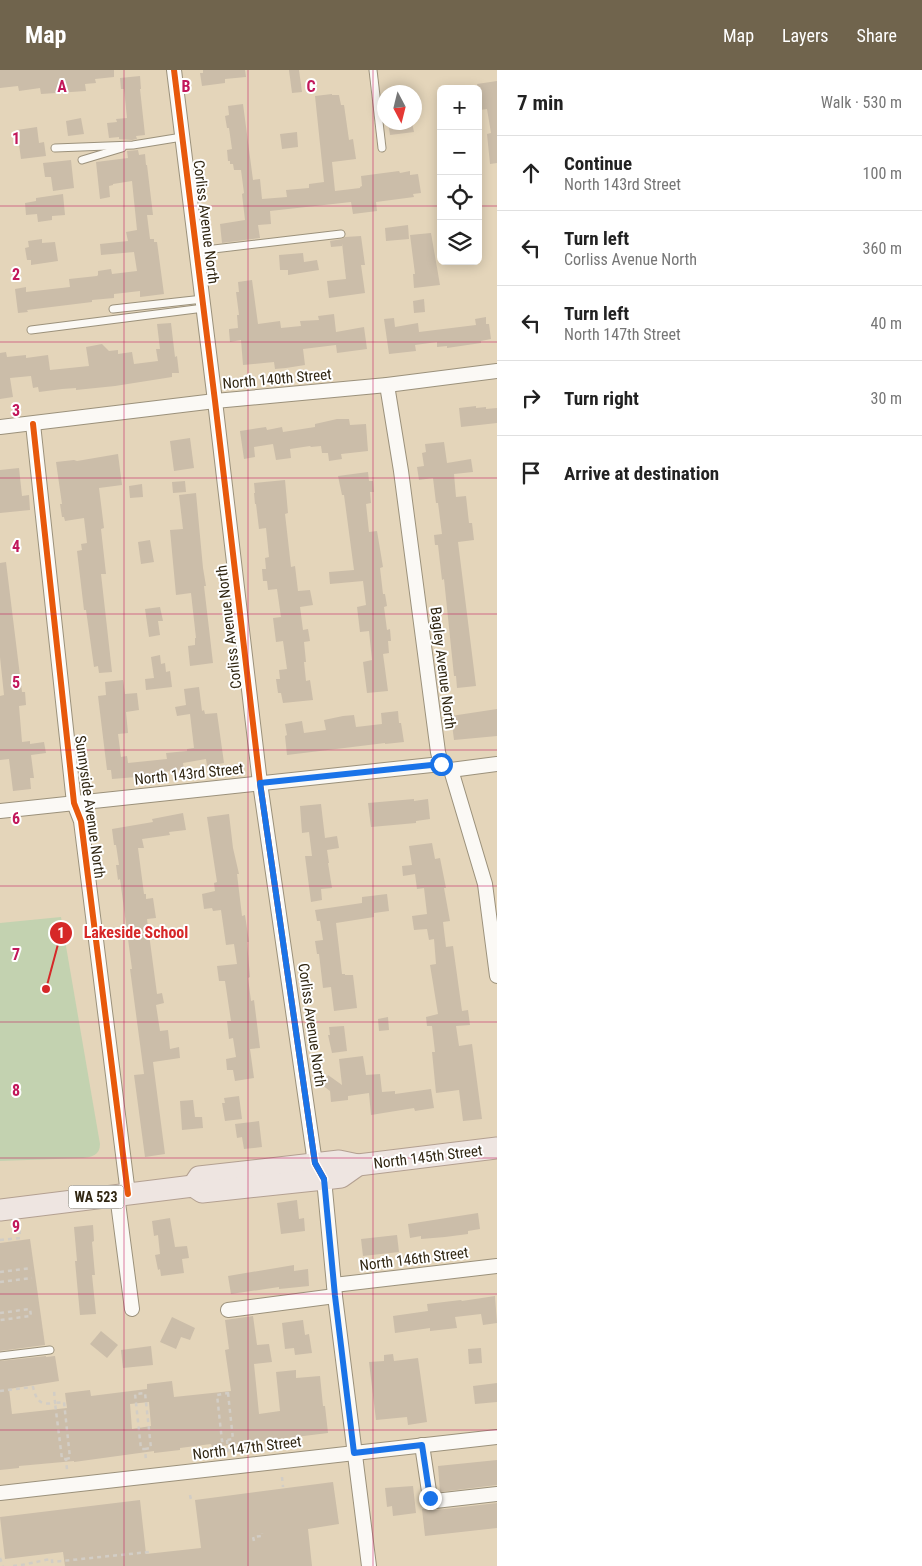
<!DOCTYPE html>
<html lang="en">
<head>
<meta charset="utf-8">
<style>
	body { margin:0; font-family:"Roboto Condensed",sans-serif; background:#f6f6f6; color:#222 }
	.controls { position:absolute; right:15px; top:15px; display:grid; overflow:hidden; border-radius:8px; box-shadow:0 2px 12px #0003 }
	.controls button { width:45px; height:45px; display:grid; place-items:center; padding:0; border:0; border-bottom:1px solid #e0e0e0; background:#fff; color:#222; font:25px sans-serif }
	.compass { position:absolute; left:377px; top:15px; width:45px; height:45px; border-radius:50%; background:#fff; box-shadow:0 2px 12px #0003; rotate:173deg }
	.stop { position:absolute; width:15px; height:15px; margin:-11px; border:4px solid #1a73e8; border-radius:50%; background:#fff }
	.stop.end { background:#1a73e8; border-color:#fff; box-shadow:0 1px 5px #0008 }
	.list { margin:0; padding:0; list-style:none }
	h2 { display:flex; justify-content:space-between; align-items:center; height:65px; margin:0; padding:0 20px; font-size:21px }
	h2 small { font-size:16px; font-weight:400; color:#767676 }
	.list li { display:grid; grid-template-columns:32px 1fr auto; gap:15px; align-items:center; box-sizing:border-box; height:75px; padding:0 20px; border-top:1px solid #e0e0e0 }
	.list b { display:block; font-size:19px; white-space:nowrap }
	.list p { margin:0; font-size:16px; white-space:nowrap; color:#767676 }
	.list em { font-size:16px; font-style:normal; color:#767676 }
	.icon { flex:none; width:28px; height:28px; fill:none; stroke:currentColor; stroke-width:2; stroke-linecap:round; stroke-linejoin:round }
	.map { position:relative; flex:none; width:497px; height:1496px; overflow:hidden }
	header { display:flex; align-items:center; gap:30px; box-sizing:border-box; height:70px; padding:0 25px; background:#70644d; color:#fff }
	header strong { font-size:24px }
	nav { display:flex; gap:28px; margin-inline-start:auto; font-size:18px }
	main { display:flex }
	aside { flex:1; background:#fff }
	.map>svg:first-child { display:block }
	.green { fill:#c3d2b0 }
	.building { fill:#cbbda9; fill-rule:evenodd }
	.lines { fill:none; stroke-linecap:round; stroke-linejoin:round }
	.service-casing { stroke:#9b917b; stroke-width:9 }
	.minor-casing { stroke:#9b917b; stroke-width:16 }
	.primary-casing { stroke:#b3a091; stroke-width:23 }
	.path { stroke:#d2cdc5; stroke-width:2.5; stroke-dasharray:4 4; stroke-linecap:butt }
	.service { stroke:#fbf9f5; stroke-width:7 }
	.minor { stroke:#fbf9f5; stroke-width:14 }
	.primary { stroke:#eee5e1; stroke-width:21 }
	.cycleway-casing { stroke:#fff; stroke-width:9 }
	.cycleway { stroke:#e8590c; stroke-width:6 }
	.route { stroke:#1a73e8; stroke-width:6 }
	.grid { fill:none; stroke:#c2185b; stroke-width:1; stroke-opacity:0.55 }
	.labels { text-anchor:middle; stroke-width:4; stroke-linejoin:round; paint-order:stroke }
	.shield { fill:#fff; stroke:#6f685a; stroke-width:1 }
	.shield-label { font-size:14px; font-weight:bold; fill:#312713 }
	.street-label { font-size:15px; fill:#312713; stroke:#fff }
	.grid-label { font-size:16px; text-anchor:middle; font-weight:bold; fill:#c2185b; stroke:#fff; stroke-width:4; stroke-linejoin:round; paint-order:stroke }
	.leader { fill:none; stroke:#d62828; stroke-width:2 }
	.callout-dot { fill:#d62828; stroke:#fff; stroke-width:2 }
	.mark-label { font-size:15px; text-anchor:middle; font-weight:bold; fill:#fff }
	.callout-label { font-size:16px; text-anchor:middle; font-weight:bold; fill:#d62828; stroke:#fff; stroke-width:4; stroke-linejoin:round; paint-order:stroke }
</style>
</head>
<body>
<header>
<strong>Map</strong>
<nav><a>Map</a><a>Layers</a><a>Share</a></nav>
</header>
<main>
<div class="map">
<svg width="497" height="1496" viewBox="0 0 497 1496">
	<rect width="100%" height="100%" fill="#e4d5ba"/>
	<!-- green -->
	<path class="green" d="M61,847L100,1074C100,1085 92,1087 83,1088L0,1091V853Z"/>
	<!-- building -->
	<g class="building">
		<path d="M0,0H114V7L95,9L96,13L85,14L86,21L41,24L40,18L19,21L18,16L0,18Z"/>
		<path d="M203,0H245L246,7L225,9V13L202,16L200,3H203Z"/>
		<path d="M289,0H299L302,22L292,23Z"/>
		<path d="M140,6L141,19H140L145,65L136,66L137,69L132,70L119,69V67L109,68L107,53L117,52L116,49L127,48L124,19H121L120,8Z"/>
		<path d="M497,11V93L490,94L487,64L491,63L487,39L480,40L477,14Z"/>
		<path d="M332,24V25H339L341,35H344L349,70L353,69L356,89L332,92L335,121L360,118V117L362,116L361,106L399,101L400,103L410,101V105L418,104L421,123L413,124L414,127L376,132L377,141L353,144L351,132L270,141L271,154L258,155L260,168L222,173L220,154L245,150L242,124L244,123L241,100H234L233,94H230V91H228L227,80L232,79L229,58H227L225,46L229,45L228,36L243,34L253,110L260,109L262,129L287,127L286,120L309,118V114L324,112L315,26Z"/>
		<path d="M81,48L84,64L68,66L66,51Z"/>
		<path d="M388,52H412L414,62L390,65Z"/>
		<path d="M37,57L39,73L44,72L46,86L21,89L17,60Z"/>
		<path d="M297,62L298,77L282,79L280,64Z"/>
		<path d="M138,80L139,85L145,84L146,95H147L153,145H147L150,169H154V172H157L164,224L140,227V221L114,224V228L92,230V232L27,240L28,242L18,243L15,219L26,217V222L70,217L69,209L97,206L98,205V201L111,199L112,204L137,201L134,182L101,185L100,174L128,171L126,162L137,160L132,111L113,114V115L109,116L110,127L100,129L96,92L128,88L127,81Z"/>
		<path d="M71,90L74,118L53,121L51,107H45L43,93Z"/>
		<path d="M63,124L65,145L52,146V150L38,152L37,144L26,145L25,133L36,131V128Z"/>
		<path d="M408,155L409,169L386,171L385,158Z"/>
		<path d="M431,163L440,215L414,218L413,204H415L410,165Z"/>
		<path d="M361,166L365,195H361L365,223L329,228L327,211L346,209L342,173V176L331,177L330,171L342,169L345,167Z"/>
		<path d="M42,169V173L55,172L58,191L31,195V190H27L25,178L29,177L28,171Z"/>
		<path d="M303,183L304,192L317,190L319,200L288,205V200H280L279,185Z"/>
		<path d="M252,210L258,254L280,251L281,258L301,256L300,251L319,250L318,246L334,244L336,262L364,257L367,279L337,283L336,275L303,279L305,295L286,298L275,299L274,292L243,295L241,270L230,272L229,261V259L238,258L237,245H239L236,222H239L238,212Z"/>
		<path d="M424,229L425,242L414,243L413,231Z"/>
		<path d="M486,247V254H489L491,269L481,271V273L447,278V276L437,277V272L415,275L416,281L389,284L384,249L394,248L395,257L418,253L419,262L476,255L475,249Z"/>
		<path d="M171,253L175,287L177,286L179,303H172V307L115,316L76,320V318L62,319L39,322L38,317L33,318L31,306L10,308L13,327L0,329V283L6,282L7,287L26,285V288L48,285L50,300L89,296L86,277L102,274L109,281L118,280V284L132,282L134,294L158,291L156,279H160L157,254Z"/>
		<path d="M476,336V338L486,337V339L497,338V353L461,357L459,338Z"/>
		<path d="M337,349H349L350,355L366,354L368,381L341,384L342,389L329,391L328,383H322L321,376L311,377L310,376L290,379L291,388L276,390L273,374L254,377L255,387L244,389L240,361L266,357L267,360L282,357L283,362L315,357V354Z"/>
		<path d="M190,368L194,398L174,401L170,371Z"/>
		<path d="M444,372L447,393L471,389L473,402L454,404L456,427L466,426L469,453H472L474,470L458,472L476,616L457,618L456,606H454L444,509L442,510L438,475H435L434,465L442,464L438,433H436L433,408L419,410L417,397L424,396L422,383L426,382L425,374Z"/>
		<path d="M118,384L122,415L99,418L104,458L101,459L106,504H101L112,602L99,603L98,596L94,597L86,540H84L77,481L82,480L81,474L87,473L84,448L65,451L64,447H62L60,434H62L56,392L74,390L77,391Z"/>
		<path d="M19,398L22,426L29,425L30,440L0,443V400Z"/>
		<path d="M368,402L369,411H373L374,422H370L371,433L366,434L369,462L377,461L383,497L380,498L383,524H385L387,536L384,537L387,560L390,559L391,571H388L389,583L383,584L388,621L367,623L363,592L372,590L369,561L360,562L357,537L366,535L363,511L330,514L329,502L354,500L344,425H342L338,406Z"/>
		<path d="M285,410L288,443L285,444L291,497L295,496L298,521L310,520L313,535L300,537L303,560L308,559L310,571L304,572L306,592H304L306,611L310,610L313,630L283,633L281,623H278L276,609H280L279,600L287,599L283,571L276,572L273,548L281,547L277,519L268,520L267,511H263L262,499H266L265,488L269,487L266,458L259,459L256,434H255L254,423H255L254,413Z"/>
		<path d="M185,411L186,422L173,423L172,412Z"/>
		<path d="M142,414L143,427L130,428L129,416Z"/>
		<path d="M196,423L203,498L206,516H204L213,593L190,596L188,576L195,575V568H196L191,523L176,525L170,460L183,459L179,425Z"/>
		<path d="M150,470L154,492L141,494L138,472Z"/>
		<path d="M6,492L22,622H25L26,635L19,636L22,672L30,671V674L44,672L46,683L31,685L34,708H30L31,719L13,721L9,689L0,690V626L4,625L0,587V493Z"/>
		<path d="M160,537L163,551H158L160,565L149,567L145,539Z"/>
		<path d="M160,585L161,594L165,593L166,602L170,601L172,617L146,620L145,609L154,608L151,587Z"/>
		<path d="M123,610L125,624L137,623L139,640L126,642L128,663L118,664L121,687L127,686L128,693L167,689L166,683L187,681V679L194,678L190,644L177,646L175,637L186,635L184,619L199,617L202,641L204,640L205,644L217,643L224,693L207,696L206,689L183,693L184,700L162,702L163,704L149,706L112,709L111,700H107L98,626L106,625L105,612Z"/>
		<path d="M497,639V666L454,670L451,646Z"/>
		<path d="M398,641L399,653H401L404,672L385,674V673L287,685L285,666L287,665L285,654L302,651L304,663L326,660L324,650L343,646L354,645L356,657L382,654L381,643Z"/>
		<path d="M414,729V731L428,729L430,749L416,751V753L371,757L368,733Z"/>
		<path d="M321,734L325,768L337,766L339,778L327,780L329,793H328L332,818L321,819L322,830L311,832L305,786H312L309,762L302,763L300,736Z"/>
		<path d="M183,743L186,760L169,762L170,765L142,769L144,778H138L144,824H146V829L153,828L156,848L147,849L157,924L162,923L164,933L156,935L160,961L168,960L170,979L179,977L180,988L153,992L165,1084L145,1087L134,1005L144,1004L130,899H132L120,809L118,810L116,795H119L116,775H114L112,759L153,752L152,749Z"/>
		<path d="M229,744L233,778L239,804H237L242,846L245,845L249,872H247L250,907L248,908L251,931L254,930L260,978L250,979L254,1008L235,1011L233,1000H227L226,989L236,987L233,968L229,969L227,951H231L225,911H219L217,896L237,894L234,874L226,875L221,840L213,841L212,838L204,839L202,824L215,821L214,813L217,812L207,747Z"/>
		<path d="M432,773L435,789L440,788L446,818H444L450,851L443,852L446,877L453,876L462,941L468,940L470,955L456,956L459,976L472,974L482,1049L463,1051L459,1020L436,1023L432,982H435L432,956H427L426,947L438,944L430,895L436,894L434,869L429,870L427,859L414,860L412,846L427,844L424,818L417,819L415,804L403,806L402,796L412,795L409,776Z"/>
		<path d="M387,824L389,841L374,843V847L336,853L342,904H345V905H353L357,938L334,941L331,917L323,918L319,884H317L315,871L323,870L320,851H317L315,840L362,833V827Z"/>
		<path d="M388,947L389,960L379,961L378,949Z"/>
		<path d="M344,956L347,981L332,983L328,965H330L329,957Z"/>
		<path d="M363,986L366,1005L380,1004L382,1022L395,1021V1024L431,1019L434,1038L415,1041L414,1038L371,1045L369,1023L348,1026V1030L331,1032L330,1021L322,1015L328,1005L342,1015L339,989Z"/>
		<path d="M239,1026L242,1049L225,1051L222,1033H225L224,1028Z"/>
		<path d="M193,1030L195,1047H202L203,1058L182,1060L180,1031Z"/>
		<path d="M259,1051L262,1077L244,1079L242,1067L237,1068L235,1054Z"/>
		<path d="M297,1130L299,1149L304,1148L305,1161L281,1164L277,1133Z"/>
		<path d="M478,1143L480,1159L468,1161V1164L445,1167L421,1169V1166L410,1168L408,1154Z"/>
		<path d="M170,1148L175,1177L187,1176L189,1188L182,1189L184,1203L161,1206L160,1199L158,1200L155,1185L160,1184L158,1165L154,1166L152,1151Z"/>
		<path d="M93,1155L94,1171L92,1172L95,1205H92L96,1244L80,1245L75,1191H77L74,1157Z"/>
		<path d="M397,1165L399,1182L363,1186L361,1169Z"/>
		<path d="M30,1169L45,1275L0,1281V1173Z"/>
		<path d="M294,1195V1201L308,1199L309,1216L279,1219V1217L231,1224L228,1206Z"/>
		<path d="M495,1226L497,1253L483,1255L481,1244L455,1247L457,1258L430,1261V1258L395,1263L393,1246L428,1241L427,1234L461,1230L462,1231Z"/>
		<path d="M253,1246L257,1275L269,1274L272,1292L254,1294L259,1344L280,1341L276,1302L296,1300V1308L320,1306L323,1336H325L328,1363L212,1377L211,1374L180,1378V1380L154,1383V1381L74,1392V1391L19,1396V1398L0,1400V1291L46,1286V1287L55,1286L59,1311L9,1319L12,1344L67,1338L65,1323L90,1320L91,1326L147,1319V1314L172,1311L174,1327L231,1321L225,1280L229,1279L225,1250ZM149,1332L151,1356L132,1359L130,1334Z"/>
		<path d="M172,1247L195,1258L190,1270L181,1267L176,1279L160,1272Z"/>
		<path d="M303,1250L305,1265L309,1264L312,1283L295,1285L294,1278L285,1279L282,1253Z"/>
		<path d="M101,1261L118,1275L107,1288L90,1274Z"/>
		<path d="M151,1276L153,1295L123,1298L121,1280Z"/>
		<path d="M481,1278L482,1293L469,1294L468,1279Z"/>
		<path d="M393,1284L394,1291L418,1288L427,1352L408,1355L407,1347L376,1350L369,1292L384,1291V1285Z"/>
		<path d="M497,1313V1332L475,1334L473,1316Z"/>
		<path d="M497,1390V1415L440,1422L438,1396Z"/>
		<path d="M333,1412L339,1454L308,1459L312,1496H65L63,1482L5,1489L0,1447L140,1430L146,1484L201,1478L195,1430Z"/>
		<path d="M413,1416L416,1443L393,1446L392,1436L387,1437L385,1418Z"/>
		<path d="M497,1433V1458L425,1466L422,1439L430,1438L436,1440Z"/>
	</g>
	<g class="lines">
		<!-- service casing -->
		<g class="service-casing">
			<g id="service">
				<path d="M373,0L382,78"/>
				<path d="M55,78L133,75L182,67"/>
				<path d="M82,90L122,78"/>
				<path d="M197,181L341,164"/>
				<path d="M113,239L203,229"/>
				<path d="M31,260L204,238"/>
				<path d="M0,1286L50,1280"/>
			</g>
		</g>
		<!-- minor casing -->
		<g class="minor-casing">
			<g id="minor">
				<path d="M174,0L215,331L260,713L315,1093"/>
				<path d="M387,315L401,401L438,682L441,694L451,700L485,814L497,906"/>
				<path d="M33,354L74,733L81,751L128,1124"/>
				<path d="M0,357L215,331L387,315L497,301"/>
				<path d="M451,700L497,694"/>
				<path d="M0,741L441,694"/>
				<path d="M324,1109L335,1226L369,1496"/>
				<path d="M117,1125L132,1239"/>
				<path d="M334,1215L497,1196"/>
				<path d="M228,1240L335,1226"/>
				<path d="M422,1375L430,1428L435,1431L497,1424"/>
				<path d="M0,1423L497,1367"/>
			</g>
		</g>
		<!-- primary casing -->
		<g class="primary-casing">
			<g id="primary">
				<path d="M193,1116L199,1107L339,1091L358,1095L497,1078"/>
				<path d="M0,1140L193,1116L202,1122L324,1109L341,1107L358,1095"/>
			</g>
		</g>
		<!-- path -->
		<g class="path">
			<path d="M0,1170L20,1168L19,1156"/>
			<path d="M0,1202L31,1198"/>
			<path d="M0,1212L32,1208"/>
			<path d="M0,1243L30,1239L31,1246L0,1250"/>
			<path d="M0,1321L33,1317C37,1332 40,1335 55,1333L54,1320"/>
			<path d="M228,1323L233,1369L222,1371L217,1325Z"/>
			<path d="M227,1370L228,1382"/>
			<path d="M145,1379L151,1378L145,1323L135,1324L141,1379H145L146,1391"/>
			<path d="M66,1389L70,1388L64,1332L55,1333L62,1389H66L67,1400"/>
			<path d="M282,1407L283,1417"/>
			<path d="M190,1425L191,1430"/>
			<path d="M254,1471L253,1467L262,1466V1463"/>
			<path d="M0,1488L3,1496"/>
			<path d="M13,1496C26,1495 38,1491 52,1489V1492L149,1482"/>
		</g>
		<!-- service -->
		<use href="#service" class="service"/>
		<!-- minor -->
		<use href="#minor" class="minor"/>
		<!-- primary -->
		<use href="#primary" class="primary"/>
		<!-- cycleway casing -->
		<g class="cycleway-casing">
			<g id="cycleway">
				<path d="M174,0L215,331L260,713L315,1093L324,1109"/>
				<path d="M33,354L74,733L81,751L128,1124"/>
			</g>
		</g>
		<!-- cycleway -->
		<use href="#cycleway" class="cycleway"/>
	</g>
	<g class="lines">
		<!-- route -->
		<path class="route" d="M430,1428L422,1375L354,1383L335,1226L324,1109L315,1093L260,713L441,694"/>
	</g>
	<!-- grid -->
	<path class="grid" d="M124,0V1496M248,0V1496M373,0V1496M0,136H441M478,136H497M0,272H497M0,408H497M0,544H497M0,680H497M0,816H497M0,952H497M0,1088H497M0,1224H497M0,1360H497"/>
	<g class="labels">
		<!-- shield labels -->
		<rect class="shield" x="68.5" y="1115.5" width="55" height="23" rx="4"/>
		<g class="shield-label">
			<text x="96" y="1132">WA 523</text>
		</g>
		<!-- street labels -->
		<g class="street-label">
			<text transform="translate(206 152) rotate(83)" y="5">Corliss Avenue North</text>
			<text transform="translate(277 309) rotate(-5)" y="5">North 140th Street</text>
			<text transform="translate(229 557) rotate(-97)" y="5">Corliss Avenue North</text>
			<text transform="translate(443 598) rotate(83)" y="5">Bagley Avenue North</text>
			<text transform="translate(189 704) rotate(-6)" y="5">North 143rd Street</text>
			<text transform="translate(90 737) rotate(82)" y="5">Sunnyside Avenue North</text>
			<text transform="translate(312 955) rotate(82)" y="5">Corliss Avenue North</text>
			<text transform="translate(428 1087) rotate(-7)" y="5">North 145th Street</text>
			<text transform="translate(414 1189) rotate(-7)" y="5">North 146th Street</text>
			<text transform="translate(247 1378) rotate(-7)" y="5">North 147th Street</text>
		</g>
	</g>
	<g class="grid-label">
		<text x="62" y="22">A</text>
		<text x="186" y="22">B</text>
		<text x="311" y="22">C</text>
		<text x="16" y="74">1</text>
		<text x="16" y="210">2</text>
		<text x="16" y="346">3</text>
		<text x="16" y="482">4</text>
		<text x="16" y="618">5</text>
		<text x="16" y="754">6</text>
		<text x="16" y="890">7</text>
		<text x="16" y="1026">8</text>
		<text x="16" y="1162">9</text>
	</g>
	<!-- callouts -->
	<path class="leader" d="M46 919L61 863"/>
	<g class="callout-dot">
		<circle cx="46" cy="919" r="5"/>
		<circle cx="61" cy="863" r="12"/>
	</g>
	<g class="mark-label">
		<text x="61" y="868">1</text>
	</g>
	<g class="callout-label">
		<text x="136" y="868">Lakeside School</text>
	</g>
</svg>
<div class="controls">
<button>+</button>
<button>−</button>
<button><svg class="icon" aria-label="locate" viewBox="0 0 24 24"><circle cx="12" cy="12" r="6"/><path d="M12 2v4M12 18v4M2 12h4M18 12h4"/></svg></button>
<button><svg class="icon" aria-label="layers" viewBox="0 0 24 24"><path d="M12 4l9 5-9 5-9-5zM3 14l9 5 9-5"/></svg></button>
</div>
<svg class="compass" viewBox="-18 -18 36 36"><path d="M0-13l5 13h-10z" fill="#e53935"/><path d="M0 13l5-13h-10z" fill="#767676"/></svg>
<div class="stop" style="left:441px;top:694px"></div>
<div class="stop end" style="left:430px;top:1428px"></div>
</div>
<aside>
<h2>7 min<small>Walk · 530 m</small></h2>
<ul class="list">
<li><svg class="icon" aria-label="ahead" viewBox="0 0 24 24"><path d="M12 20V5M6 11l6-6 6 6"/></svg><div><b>Continue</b><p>North 143rd Street</p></div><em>100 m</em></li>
<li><svg class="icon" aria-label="left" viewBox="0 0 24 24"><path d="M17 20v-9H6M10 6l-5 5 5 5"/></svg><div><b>Turn left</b><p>Corliss Avenue North</p></div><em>360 m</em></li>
<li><svg class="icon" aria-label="left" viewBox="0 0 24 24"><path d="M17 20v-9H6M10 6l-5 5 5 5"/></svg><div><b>Turn left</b><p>North 147th Street</p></div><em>40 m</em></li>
<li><svg class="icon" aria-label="right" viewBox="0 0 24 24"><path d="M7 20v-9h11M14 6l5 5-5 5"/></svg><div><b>Turn right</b></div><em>30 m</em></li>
<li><svg class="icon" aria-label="arrive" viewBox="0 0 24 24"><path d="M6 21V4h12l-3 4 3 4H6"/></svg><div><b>Arrive at destination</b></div></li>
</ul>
</aside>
</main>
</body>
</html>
